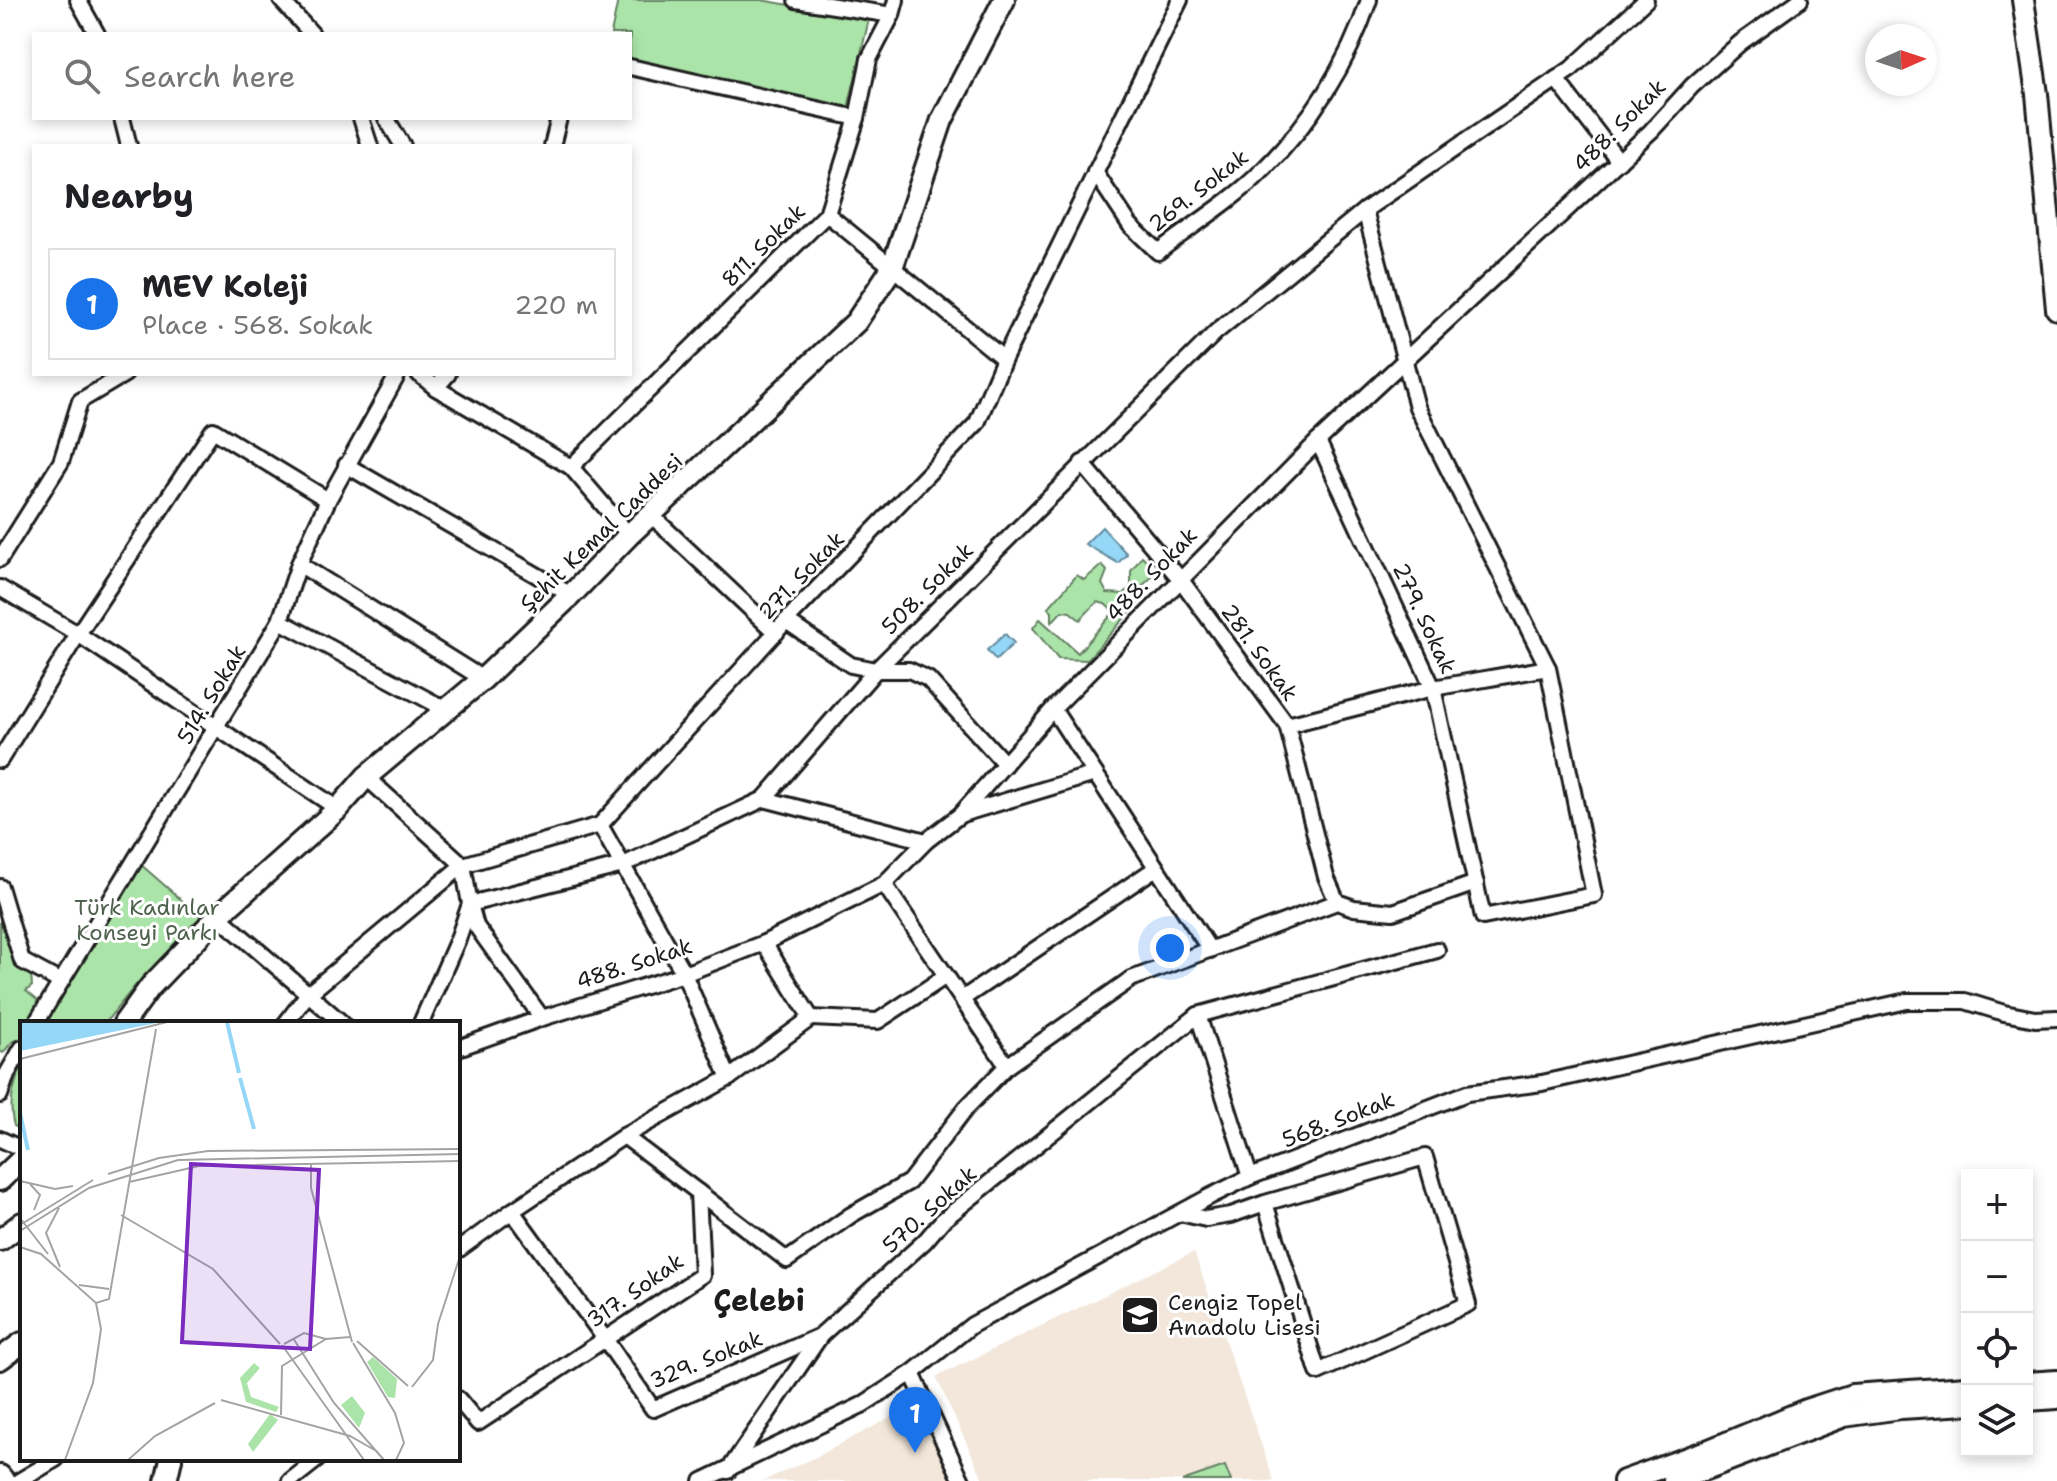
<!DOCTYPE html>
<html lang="en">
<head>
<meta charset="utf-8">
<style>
	body { margin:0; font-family:"Shantell Sans",sans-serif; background:#f2f2f2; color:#202124 }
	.controls { position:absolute; right:24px; bottom:24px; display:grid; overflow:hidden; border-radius:0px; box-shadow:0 4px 12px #0003 }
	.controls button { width:72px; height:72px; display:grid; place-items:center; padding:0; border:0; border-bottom:2px solid #e0e0e0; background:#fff; color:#202124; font:40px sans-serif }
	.compass { position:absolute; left:1865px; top:24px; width:72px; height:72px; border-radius:50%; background:#fff; box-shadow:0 4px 12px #0003; rotate:87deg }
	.you { position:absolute; left:1170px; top:948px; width:28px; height:28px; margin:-20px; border:6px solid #fff; border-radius:50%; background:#1a73e8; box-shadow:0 0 0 12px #1a73e833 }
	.badge { display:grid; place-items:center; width:52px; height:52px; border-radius:50%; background:#1a73e8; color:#fff; font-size:26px; font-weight:700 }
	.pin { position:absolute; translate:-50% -66px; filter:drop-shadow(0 2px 4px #0008) }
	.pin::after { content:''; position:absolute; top:42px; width:28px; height:24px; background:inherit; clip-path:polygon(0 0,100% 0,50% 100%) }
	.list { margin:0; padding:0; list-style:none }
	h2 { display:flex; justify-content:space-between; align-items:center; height:104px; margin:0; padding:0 32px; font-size:34px }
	h2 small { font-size:26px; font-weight:400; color:#757577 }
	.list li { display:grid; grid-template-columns:52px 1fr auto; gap:24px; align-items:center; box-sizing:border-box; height:112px; margin:0 16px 16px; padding:0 16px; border:2px solid #e0e0e0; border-radius:0px }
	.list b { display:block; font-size:30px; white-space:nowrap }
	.list p { margin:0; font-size:26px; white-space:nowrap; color:#757577 }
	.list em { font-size:26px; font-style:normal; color:#757577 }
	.icon { flex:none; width:44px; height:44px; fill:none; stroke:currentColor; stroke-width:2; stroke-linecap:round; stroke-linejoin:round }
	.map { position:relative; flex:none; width:2057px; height:1481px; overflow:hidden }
	.search { position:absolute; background:#fff; box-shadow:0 4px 12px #0003; left:32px; top:32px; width:600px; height:88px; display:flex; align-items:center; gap:20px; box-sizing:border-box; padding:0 28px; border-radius:0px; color:#757577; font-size:30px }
	.panel { position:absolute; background:#fff; box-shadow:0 4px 12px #0003; left:32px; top:144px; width:600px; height:232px; border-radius:0px }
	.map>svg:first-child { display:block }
	.built { fill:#f2e7da }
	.green { fill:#abe4a8; stroke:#648062; stroke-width:2 }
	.water { fill:#94d7f6; stroke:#648c9f; stroke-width:2 }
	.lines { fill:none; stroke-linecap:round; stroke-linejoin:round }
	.minor-casing { stroke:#1c1c1c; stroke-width:20 }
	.secondary-casing { stroke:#1c1c1c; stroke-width:26 }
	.minor { stroke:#fff; stroke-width:14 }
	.secondary { stroke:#fff; stroke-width:20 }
	.labels { text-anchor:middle; stroke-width:6; stroke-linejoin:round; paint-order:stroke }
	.street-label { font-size:22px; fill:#1c1c1c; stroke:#fff }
	.park-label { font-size:22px; fill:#4e624d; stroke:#fff }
	.poi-label { font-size:22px; fill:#1c1c1c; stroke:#fff; text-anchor:start }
	.district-label { font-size:30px; font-weight:bold; fill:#1c1c1c; stroke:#fff }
	.inset-river { fill:none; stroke:#94d7f6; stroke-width:4 }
	.inset-road { fill:none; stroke:#a4a4a4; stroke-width:2 }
	.view { fill:#7b2cbf; fill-opacity:0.15; stroke:#7b2cbf; stroke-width:4 }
	.inset-edge { fill:none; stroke:#1c1c1c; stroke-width:4 }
</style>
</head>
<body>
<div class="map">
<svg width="2057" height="1481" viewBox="0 0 2057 1481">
	<rect width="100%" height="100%" fill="#fff"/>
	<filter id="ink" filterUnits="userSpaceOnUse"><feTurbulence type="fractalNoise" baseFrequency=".0125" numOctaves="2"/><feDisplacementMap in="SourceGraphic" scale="16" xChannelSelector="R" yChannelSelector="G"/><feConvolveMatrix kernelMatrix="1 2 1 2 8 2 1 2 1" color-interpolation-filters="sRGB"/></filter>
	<g filter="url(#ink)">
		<!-- built -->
		<g class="built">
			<path d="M1194,1252L1274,1481H984L936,1377Z"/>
			<path d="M920,1402L955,1481H763L816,1457Z"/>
		</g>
		<!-- green -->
		<g class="green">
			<path d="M618,0H761L869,19L848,108L630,63V34H611Z"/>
			<path d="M1142,556L1151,565L1153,576L1142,586L1138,603L1087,660L1058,659L1033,628L1040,619L1078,653L1114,612L1105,604L1097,602L1080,620L1070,612L1062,611L1052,622V612L1048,608L1077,575L1084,580L1102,565L1107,571L1102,584L1107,593L1124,594L1131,586V571Z"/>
			<path d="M139,863L202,918L135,986L105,1023H45Z"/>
			<path d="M0,897L31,974L32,986L26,991L37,1000L35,1023H22V1038L12,1042L3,1053L0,1051Z"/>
			<path d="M22,1066V1127L20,1129L14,1126C8,1105 13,1085 22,1066Z"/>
			<path d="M1225,1466L1231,1481H1182Z"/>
		</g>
		<!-- water -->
		<g class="water">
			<path d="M1102,527L1127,554L1118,563L1085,544Z"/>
			<path d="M1005,634L1014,643L996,660L987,650Z"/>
		</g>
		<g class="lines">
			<!-- minor casing -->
			<g class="minor-casing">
				<g id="minor">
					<path d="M78,0L97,34"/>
					<path d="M281,0L312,34"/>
					<path d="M796,0L892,15"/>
					<path d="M630,67L857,118"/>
					<path d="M1556,79L1619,161"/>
					<path d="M122,118L129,146"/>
					<path d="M361,118L370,146"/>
					<path d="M386,118L403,146"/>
					<path d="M552,146L559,118"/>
					<path d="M1095,172L1130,225L1158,252C1191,226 1232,201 1261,172C1310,124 1348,64 1369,0"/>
					<path d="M827,214L1004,359"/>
					<path d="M419,374L436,388L571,467L629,535"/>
					<path d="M436,388L448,374"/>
					<path d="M1318,441L1433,688L1483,917L1594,895L1548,668L1417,407L1365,210"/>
					<path d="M1082,463L1181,580L1287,725L1326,877L1337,902"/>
					<path d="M346,465L571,595"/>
					<path d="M571,467L827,214L857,118L869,59L892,15L896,0"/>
					<path d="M651,515L776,633"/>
					<path d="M0,559L61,462L80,401L125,374"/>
					<path d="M299,564L483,679"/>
					<path d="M0,588L78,634L338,809"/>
					<path d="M280,621L447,710"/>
					<path d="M786,621L851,665L876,670H909L928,679L1005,764"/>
					<path d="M1053,709L1210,950"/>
					<path d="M1287,725L1433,688L1548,668"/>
					<path d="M0,760L78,634L213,430L328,500"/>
					<path d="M366,777L463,865L470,904L458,939L421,1023"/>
					<path d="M764,799L926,841"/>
					<path d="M962,814L1095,774"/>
					<path d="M600,825L684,974L729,1078"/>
					<path d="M0,887L22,961L59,981"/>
					<path d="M218,916L342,1023"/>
					<path d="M764,943L811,1018"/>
					<path d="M962,999L1156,868"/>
					<path d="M1198,1015L1250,1177"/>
					<path d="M542,1018L476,926L470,904L623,865L764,799L876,670L1216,332L1365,210L1571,69L1646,0"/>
					<path d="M811,1018L878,1021L946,976"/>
					<path d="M36,1023L280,621L299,564L328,500L398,374"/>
					<path d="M286,1023L307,995L463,865L600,825L786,621L977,423L1004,359L1180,0"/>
					<path d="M458,1048L542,1018L684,974L764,943L884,884L926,841L960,815L1053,709L1318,441L1651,131L1692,86L1740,43L1800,0"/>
					<path d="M1007,1066L1131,979L1337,902L1354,908L1393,912L1476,883"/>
					<path d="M0,1095L7,1074L22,1048"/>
					<path d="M0,1139L22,1149"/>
					<path d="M698,1192L787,1260L851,1215L909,1182L966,1108L1007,1066L884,884"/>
					<path d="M512,1211L605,1339L653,1409L818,1337"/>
					<path d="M1180,1213L1206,1219L1231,1215L1265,1203L1318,1372L1468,1304L1425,1157L1265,1203"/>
					<path d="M458,1250L512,1211L624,1136L729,1078L811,1018"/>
					<path d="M912,1373L962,1481"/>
					<path d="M458,1399L478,1423L702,1275L698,1192L624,1136"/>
					<path d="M728,1471L821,1335L925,1241L942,1221L1198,1015L1437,950"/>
					<path d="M19,1481L56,1459"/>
					<path d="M290,1481L318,1459"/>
					<path d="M702,1481L862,1405L912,1373L972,1325L1211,1196L1250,1177L1467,1093L1542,1083L1907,1001H1965L2004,1013L2035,1019L2057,1018"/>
				</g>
			</g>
			<!-- secondary casing -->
			<g class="secondary-casing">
				<g id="secondary">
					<path d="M2023,0L2037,94L2057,309"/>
					<path d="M124,1023L150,987L218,916L338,809L366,777L483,679L571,595L629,535L856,322L892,268L942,120L1004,0"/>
					<path d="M0,1180L22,1159"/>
					<path d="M0,1240L22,1223"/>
					<path d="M0,1359L22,1343"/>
					<path d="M2027,1383L2057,1381"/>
					<path d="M2027,1400L2057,1398"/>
					<path d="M0,1476L4,1481"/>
					<path d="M166,1481L171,1459"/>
					<path d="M1624,1481L1707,1451L1806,1410L1852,1395L1967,1387"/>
					<path d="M1674,1481L1844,1416L1901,1408L1967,1404"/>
				</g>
			</g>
			<!-- minor -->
			<use href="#minor" class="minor"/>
			<!-- secondary -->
			<use href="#secondary" class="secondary"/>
		</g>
	</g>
	<!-- icons -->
	<defs>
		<g id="school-square" transform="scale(2)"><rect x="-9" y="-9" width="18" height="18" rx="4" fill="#1c1c1c" stroke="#fff"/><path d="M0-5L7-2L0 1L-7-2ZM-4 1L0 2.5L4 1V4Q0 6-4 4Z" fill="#fff"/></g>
	</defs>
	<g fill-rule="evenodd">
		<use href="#school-square" x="1140" y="1315"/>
	</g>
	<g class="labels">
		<!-- street labels -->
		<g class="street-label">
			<text transform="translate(1619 125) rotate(-45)" y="8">488. Sokak</text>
			<text transform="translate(1198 190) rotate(-38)" y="8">269. Sokak</text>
			<text transform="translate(763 245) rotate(-45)" y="8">811. Sokak</text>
			<text transform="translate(601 532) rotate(-44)" y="8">Şehit Kemal Caddesi</text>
			<text transform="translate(1151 574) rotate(-46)" y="8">488. Sokak</text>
			<text transform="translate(801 575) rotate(-46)" y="8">271. Sokak</text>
			<text transform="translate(927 588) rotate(-45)" y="8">508. Sokak</text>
			<text transform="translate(1425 618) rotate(65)" y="8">279. Sokak</text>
			<text transform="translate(1260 652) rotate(54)" y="8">281. Sokak</text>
			<text transform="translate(211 694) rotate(-59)" y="8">514. Sokak</text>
			<text transform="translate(634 963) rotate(-18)" y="8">488. Sokak</text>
			<text transform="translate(1338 1119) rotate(-21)" y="8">568. Sokak</text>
			<text transform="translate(929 1209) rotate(-42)" y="8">570. Sokak</text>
			<text transform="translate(635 1290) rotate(-35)" y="8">317. Sokak</text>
			<text transform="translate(706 1359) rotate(-22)" y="8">329. Sokak</text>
		</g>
		<!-- park labels -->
		<g class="park-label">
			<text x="147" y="915">Türk Kadınlar<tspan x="147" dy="25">Konseyi Parkı</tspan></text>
		</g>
		<!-- poi labels -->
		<g class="poi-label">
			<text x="1168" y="1310">Cengiz Topel<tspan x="1168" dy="25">Anadolu Lisesi</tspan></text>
		</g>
		<!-- district labels -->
		<g class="district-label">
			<text x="759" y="1311">Çelebi</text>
		</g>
	</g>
	<!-- overview -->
	<g transform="translate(20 1021)">
		<rect width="440" height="440" fill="#fff"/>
		<path d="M353,336L377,358L375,377L368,376L347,341ZM234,342L240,347L227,362L231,376L259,386L256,391L226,381L220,357ZM332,375L345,392L339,407L321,384ZM250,393L258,399L233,431L228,423Z" fill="#abe4a8"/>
		<path d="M0,1H141L0,30Z" fill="#94d7f6"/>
		<path class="inset-river" d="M207,1L219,52M220,57L234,108M0,92L8,129"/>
		<path class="inset-road" d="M0,38L147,1M291,144V167L332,321M88,153L139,137L188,130L440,128M0,160L35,168L53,165M109,161L179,145L440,140M10,163L20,174L14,189M39,187L26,212L40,246M101,194L193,248L260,323M0,197L28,233M0,204L73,159M0,210L69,167L158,139L440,133M0,226L21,233L76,282L89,278L136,8M59,264L89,268M273,317L314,382L364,439M337,320L388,365M333,322L375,392L384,422L376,439M264,323L284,312L306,318M262,324L344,439M392,366L413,339L418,303L440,235M201,379L330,415L358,431M261,394L262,345L306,318L330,316M45,439L73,362L81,308L76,282M108,439L135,415L195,382"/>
		<path class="view" d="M171,143L299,149L290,328L162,321Z"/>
		<rect width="440" height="440" class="inset-edge"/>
	</g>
</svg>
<div class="controls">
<button>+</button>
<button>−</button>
<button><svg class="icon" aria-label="locate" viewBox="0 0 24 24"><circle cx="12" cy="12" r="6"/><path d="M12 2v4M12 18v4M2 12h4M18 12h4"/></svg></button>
<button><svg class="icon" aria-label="layers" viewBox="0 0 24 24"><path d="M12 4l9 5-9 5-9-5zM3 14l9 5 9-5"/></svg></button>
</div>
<svg class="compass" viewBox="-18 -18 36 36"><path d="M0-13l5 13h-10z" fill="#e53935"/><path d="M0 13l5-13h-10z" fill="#757577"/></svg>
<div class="you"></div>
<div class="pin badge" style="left:915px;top:1453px">1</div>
<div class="search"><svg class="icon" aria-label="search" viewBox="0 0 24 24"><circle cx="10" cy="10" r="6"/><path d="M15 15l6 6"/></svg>Search here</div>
<section class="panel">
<h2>Nearby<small></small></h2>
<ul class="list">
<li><span class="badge">1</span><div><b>MEV Koleji</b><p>Place · 568. Sokak</p></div><em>220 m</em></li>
</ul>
</section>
</div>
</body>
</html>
